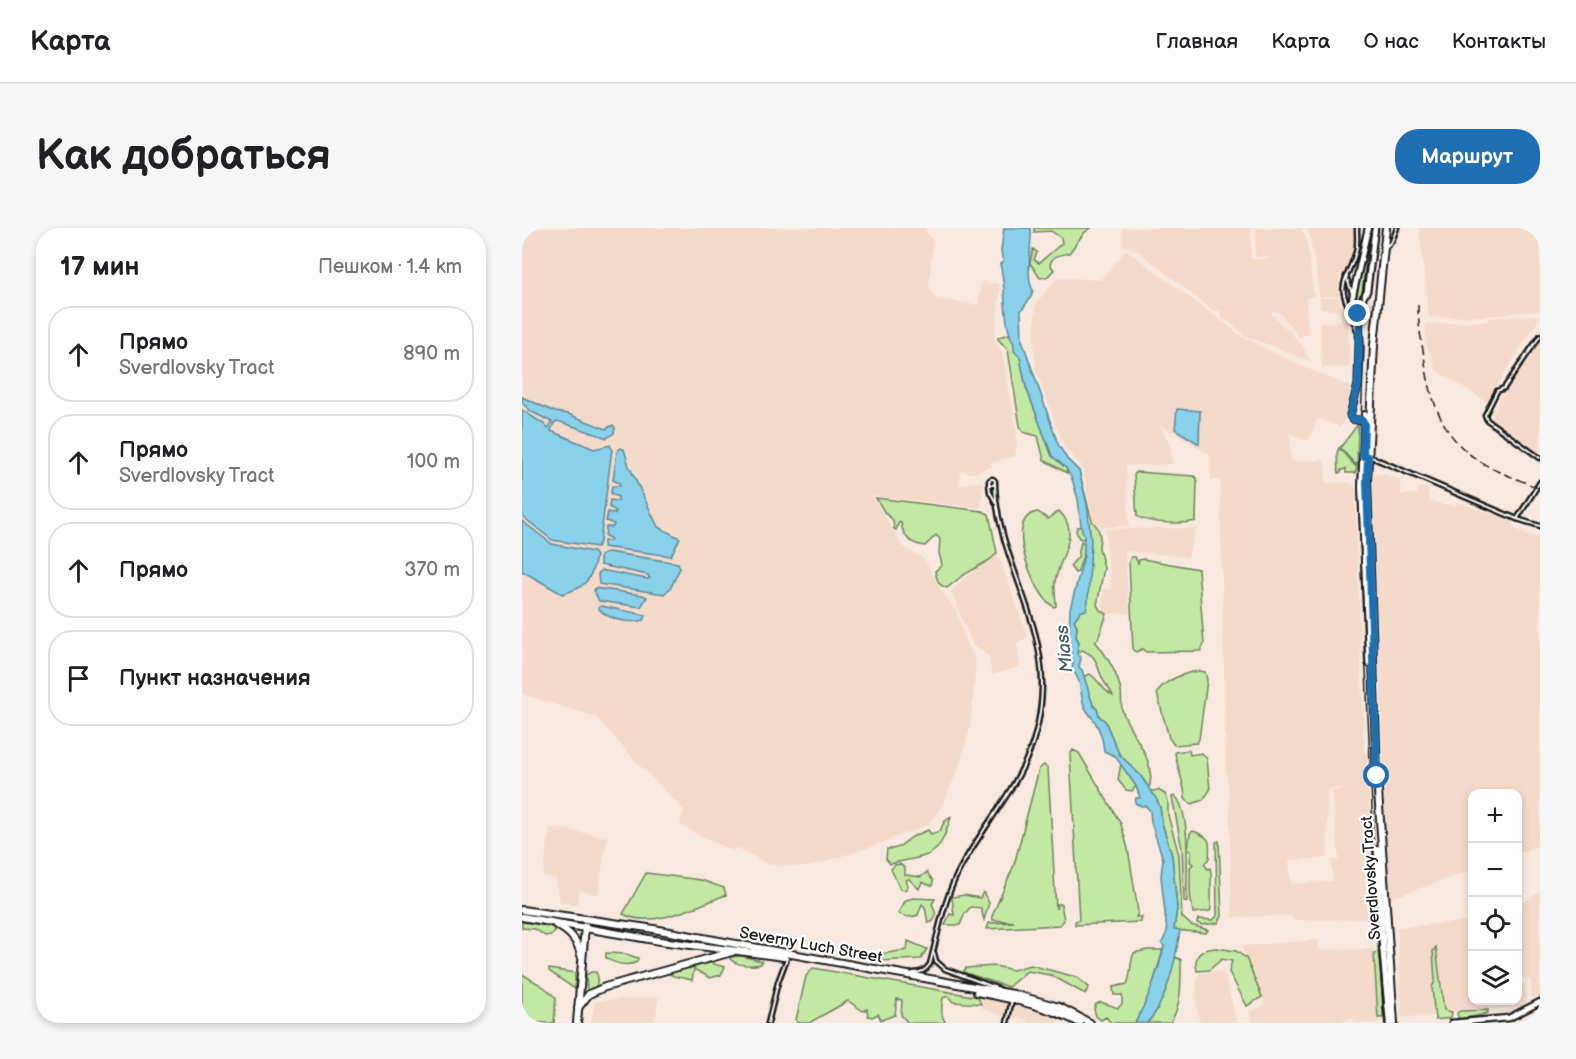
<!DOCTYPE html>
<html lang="ru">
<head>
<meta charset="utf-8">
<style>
	body { margin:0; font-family:"Balsamiq Sans",sans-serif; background:#f6f6f6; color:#202124 }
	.controls { position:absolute; right:18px; bottom:18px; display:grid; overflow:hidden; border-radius:12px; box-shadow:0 3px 9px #0003 }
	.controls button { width:54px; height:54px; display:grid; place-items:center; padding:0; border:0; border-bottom:2px solid #e0e0e0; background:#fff; color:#202124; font:30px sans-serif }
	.stop { position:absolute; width:18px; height:18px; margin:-14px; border:4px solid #1f6fb2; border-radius:50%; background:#fff }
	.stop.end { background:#1f6fb2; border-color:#fff; box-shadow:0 2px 6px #0008 }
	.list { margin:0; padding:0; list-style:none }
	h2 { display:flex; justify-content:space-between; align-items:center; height:78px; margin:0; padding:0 24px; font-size:26px }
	h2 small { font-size:20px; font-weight:400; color:#757577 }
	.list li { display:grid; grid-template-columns:39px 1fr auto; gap:18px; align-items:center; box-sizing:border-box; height:96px; margin:0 12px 12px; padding:0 12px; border:2px solid #e0e0e0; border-radius:24px }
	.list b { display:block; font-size:22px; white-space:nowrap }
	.list p { margin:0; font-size:20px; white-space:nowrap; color:#757577 }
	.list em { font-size:20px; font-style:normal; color:#757577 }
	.icon { flex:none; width:33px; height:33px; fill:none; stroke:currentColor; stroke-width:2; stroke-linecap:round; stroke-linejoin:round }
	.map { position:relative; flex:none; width:1018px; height:795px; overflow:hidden; border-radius:24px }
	header { display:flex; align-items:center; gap:36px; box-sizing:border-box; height:84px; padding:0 30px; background:#fff; border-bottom:2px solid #e0e0e0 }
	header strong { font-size:28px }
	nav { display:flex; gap:33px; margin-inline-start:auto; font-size:21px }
	.intro { display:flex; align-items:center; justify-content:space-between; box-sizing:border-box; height:144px; padding:0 36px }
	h1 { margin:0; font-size:42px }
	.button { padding:15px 27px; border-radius:24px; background:#1f6fb2; color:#fff; font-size:21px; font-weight:700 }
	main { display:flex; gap:36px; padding:0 36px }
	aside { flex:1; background:#fff; border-radius:24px; box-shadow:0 3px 9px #0003 }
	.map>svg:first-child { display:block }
	.built { fill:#f3dacb; fill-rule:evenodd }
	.green { fill:#c3e8a2; stroke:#70825f; stroke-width:1.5 }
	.water { fill:#8ad1eb; stroke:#5e8998; stroke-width:1.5 }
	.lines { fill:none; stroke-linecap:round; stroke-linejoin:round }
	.minor-casing { stroke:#1c1c1c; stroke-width:7 }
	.secondary-casing { stroke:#1c1c1c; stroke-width:9 }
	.primary-casing { stroke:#1c1c1c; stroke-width:10 }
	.minor { stroke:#fff; stroke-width:2 }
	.secondary { stroke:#fff; stroke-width:4.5 }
	.primary { stroke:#fff; stroke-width:6 }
	.tram { stroke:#1c1c1c; stroke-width:1.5 }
	.rail { stroke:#1c1c1c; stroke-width:1.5; stroke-dasharray:9 4.5; stroke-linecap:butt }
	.route { stroke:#1f6fb2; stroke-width:8 }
	.labels { text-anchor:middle; stroke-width:4.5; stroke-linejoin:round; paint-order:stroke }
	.street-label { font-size:16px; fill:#1c1c1c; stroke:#fff }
	.water-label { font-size:18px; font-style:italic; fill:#425b64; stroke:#fff }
</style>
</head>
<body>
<header>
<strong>Карта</strong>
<nav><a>Главная</a><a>Карта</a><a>О нас</a><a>Контакты</a></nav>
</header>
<div class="intro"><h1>Как добраться</h1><a class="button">Маршрут</a></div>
<main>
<aside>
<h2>17 мин<small>Пешком · 1.4 km</small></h2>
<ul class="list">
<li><svg class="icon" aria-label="ahead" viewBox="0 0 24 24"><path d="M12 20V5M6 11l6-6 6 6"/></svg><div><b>Прямо</b><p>Sverdlovsky Tract</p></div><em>890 m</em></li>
<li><svg class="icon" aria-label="ahead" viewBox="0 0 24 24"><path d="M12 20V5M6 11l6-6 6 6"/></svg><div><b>Прямо</b><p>Sverdlovsky Tract</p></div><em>100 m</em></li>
<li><svg class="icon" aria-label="ahead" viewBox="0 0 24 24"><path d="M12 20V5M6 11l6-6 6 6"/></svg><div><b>Прямо</b></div><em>370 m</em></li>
<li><svg class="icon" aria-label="arrive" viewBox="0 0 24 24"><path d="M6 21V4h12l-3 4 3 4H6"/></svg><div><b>Пункт назначения</b></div></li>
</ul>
</aside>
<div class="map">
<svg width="1018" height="795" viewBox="0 0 1018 795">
	<rect width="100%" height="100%" fill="#f8e9e0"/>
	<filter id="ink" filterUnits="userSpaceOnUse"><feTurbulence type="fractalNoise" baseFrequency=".0167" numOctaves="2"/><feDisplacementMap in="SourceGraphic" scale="12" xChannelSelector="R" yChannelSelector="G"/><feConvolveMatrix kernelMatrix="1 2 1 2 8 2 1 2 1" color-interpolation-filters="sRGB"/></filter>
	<g filter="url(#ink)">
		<!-- built -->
		<g class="built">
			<path d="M0,0H404V4L411,12L407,59L414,71L456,77L459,54L477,56L478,63L472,112L480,124L494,198L495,213L493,229L469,234L470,239L457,242V244L448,245L439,242L437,257L461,253L459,280L351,268L380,318L402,331L419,362L435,384L442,408L454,435L448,500L436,542L420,578L407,596L352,618L285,639L247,637L214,619L211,623L173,605L157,596L163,583L120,540L74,489L0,466Z"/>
			<path d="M600,0H729V31L747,30L746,28L733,29L734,0H779L784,9L792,68L784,70L786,105L778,110L759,86L750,82L749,85L761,98L766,101L782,120L788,133L724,108L707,94L699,90V83H691L612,20L600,17Z"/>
			<path d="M786,0H833L834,19L822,45L817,46V68H797L796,54Z"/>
			<path d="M897,0H1018V83L964,88L907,89Z"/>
			<path d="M604,22L721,109L775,136L827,158L830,162L822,193L818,199L796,190L786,213L768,206L769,233L803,232L804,255L826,254L832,257L833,262L842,524L845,526L853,691L771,692L770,688L710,689L707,564L704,543L698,252H689L688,227L637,196L648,216L651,236L604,238L607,298L580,299L576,296L571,293L560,238L542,219L514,142L512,110L514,75L536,49L578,52ZM824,560L810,563L817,632H809L811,653L770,656V665L767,632L806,630L805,561Z"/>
			<path d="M817,69L818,82L806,83V80H799L798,70Z"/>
			<path d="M1014,87L1018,90L971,163L966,175L915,143L905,118L903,96L967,93V90Z"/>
			<path d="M826,93L828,139L800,140L798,94Z"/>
			<path d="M1018,112V225L1001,216L969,192L977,171Z"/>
			<path d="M853,246H862L878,252L879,267L896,266V260H909L906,263L907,273L932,278L936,274L979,289L991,294V300L1018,311V617L996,625V566H951L950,642L867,671L850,256Z"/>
			<path d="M674,300L666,329L603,323L607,385L582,386L580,361H589L583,301Z"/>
			<path d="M476,326L506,409L495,415L498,439L470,447L467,428L451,418L429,363L443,350Z"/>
			<path d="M28,599L85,609L76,666L57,662L55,676L38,674L34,651L21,648Z"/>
			<path d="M1018,663V769H1009V752L999,749V756H1003L1005,779L924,783V788L880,789L875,699L950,693L951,772H996V683L1000,676Z"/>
			<path d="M797,712V722L851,721L857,795H835L833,791L810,795H731L727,784L743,777L719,718Z"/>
			<path d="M698,743L703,747L715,795H678L674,776L675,749L677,745Z"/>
			<path d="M460,768L486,774L488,777L485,790L460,780Z"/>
			<path d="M137,769L132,795H69L73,773Z"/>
			<path d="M497,778L536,790L535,795H505V792L489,789L490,782Z"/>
		</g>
		<!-- green -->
		<g class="green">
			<path d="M512,0H569L562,5L547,25C538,27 531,27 528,36L532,42L525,49L518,50L508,35L511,21L515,24L512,32L517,35L540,15L539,10L529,3L512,4Z"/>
			<path d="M845,22L840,67L836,73L832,67Z"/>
			<path d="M488,106L498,129L504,159L530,228L544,240L545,245L522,232L516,208L501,204L498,198L486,122L476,111V109Z"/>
			<path d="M836,196L835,238L818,220Z"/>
			<path d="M817,220L835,240L833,245H824V241L819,242V245H816L815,225Z"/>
			<path d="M557,243L570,293L576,300L578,308L577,320L582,340L575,377L578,382L585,386L576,411L573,413C585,428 595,444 599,463C600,469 599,476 600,482C608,507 636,532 627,560L618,547L597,526L583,493L577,488L575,481L571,477L561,449L568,446C577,452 581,463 591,468C588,460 581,455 579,447C573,433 576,429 560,422L555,426L557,414L554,409L555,398L552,392L558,384L568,313L557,310L554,303L555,299H562L565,276Z"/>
			<path d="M614,244L672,248L675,251L674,293C662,296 626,296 615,288L612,247Z"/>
			<path d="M354,270L460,283L467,286L475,325L469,331L440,348L425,360C416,358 415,351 413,343L420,337L417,325L418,311L414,307L403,318C388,316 382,310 379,295L377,294L374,302L372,301L371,292L363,285Z"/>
			<path d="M537,283C560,305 537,329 533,354C532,361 534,371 534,378L532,379C513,369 479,288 516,284L526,291Z"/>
			<path d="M559,313L563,316C563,328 558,332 556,344L553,345L548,338L556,329Z"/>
			<path d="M609,329H613L616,335L617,332L621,331L676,341L682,416L679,423L624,424L620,421L614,424L611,422L607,333Z"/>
			<path d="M678,443L683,444L685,452L677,511L675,515L652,517L647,510L635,465C641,452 665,444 678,443Z"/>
			<path d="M551,522L557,525L599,596L606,621L615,676L616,685L614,689H620L619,694L553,697V693L557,692L548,527Z"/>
			<path d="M667,522L668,527L680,525L685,531L688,562L681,572L670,576L665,573L663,570C663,555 654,538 653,524Z"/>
			<path d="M599,536L614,558L610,563L604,562L596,552Z"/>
			<path d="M522,537L526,540L534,681L535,676H539L542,692L538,697L465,701L467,695L493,694L471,692L470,688L492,637L517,541Z"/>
			<path d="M636,562L643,566L646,573V587L657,627L660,689L669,697L686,702L684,705L652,702L655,680L650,628L640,595L638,579L629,563Z"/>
			<path d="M653,568C670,584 664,650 665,674L662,673L660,621L650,569Z"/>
			<path d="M429,589C416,632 410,626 368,636L364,631L365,621C376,622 379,617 387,611C392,607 400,605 406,602L409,606L418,603L422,594Z"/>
			<path d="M671,603C690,610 688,613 687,631L682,636L686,641L688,640L689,644V680L688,683L671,685L668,665V639L671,636L668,634L669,623L666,622L668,605Z"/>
			<path d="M697,613L700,688L696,695L680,697L675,695L676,691L691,692L695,688L694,614Z"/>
			<path d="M378,636L383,640V647L399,649L405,644L411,653L410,658L400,654L397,661L387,651L384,652L386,658L383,662L378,661L369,641L373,637Z"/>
			<path d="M124,645L179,652L202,660L204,667C176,677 130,702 101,686Z"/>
			<path d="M461,664L467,675L462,692L459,680L449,679L443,685L438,697H423L428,686L432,687L430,669L442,667L458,670Z"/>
			<path d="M391,670L413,671L410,676C413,682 416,689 410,694L406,695L403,679L400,676L396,687C389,690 382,689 376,685L384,672Z"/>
			<path d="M0,694L31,699L33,703L30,707L23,708L13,701L0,700Z"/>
			<path d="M70,695L121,701L154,708L156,711L152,713L69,699Z"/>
			<path d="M386,713L405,721L399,731L356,733L359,726L385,722Z"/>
			<path d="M914,719L922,782L930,784L929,790L913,792L910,759L913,753L911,723Z"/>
			<path d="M694,720L714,723L724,730L740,769L725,778L707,744L710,733L700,731L687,742L675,743C671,727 679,721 694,720Z"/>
			<path d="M625,722H641L627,769L613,795H589L584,789L579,792L574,788L572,781L574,776L579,774L596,780L600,776V767H592L591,759L605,756C610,746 607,736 612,725Z"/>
			<path d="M858,724L861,790H856L852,725Z"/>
			<path d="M84,725L104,726L116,730L115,734C106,739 93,736 84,730Z"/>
			<path d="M220,728L240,733L239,736C230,738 215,738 208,731L209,729Z"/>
			<path d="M654,729L659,732C659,754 660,777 648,795H625C647,772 640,750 654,729Z"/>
			<path d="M188,735L203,739L199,747L188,750L172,741L170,752C162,749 153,751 146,745Z"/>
			<path d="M508,737L554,749L567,759L563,766L529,747L505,743L486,759L441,744L444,740L473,738L491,742Z"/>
			<path d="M291,740L456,769L459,776L431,774L426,768L421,770C419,779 418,788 424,795H386L379,787L380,772L375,771L373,787L359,792L356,786L350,789L346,788L345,781L341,783L326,773L287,795H276L274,792L284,748Z"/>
			<path d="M27,741L53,745V761L27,743Z"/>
			<path d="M69,744H74L76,749L74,760L65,763L64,747Z"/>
			<path d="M0,746L22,759L34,770L32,795H6L0,791Z"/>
			<path d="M966,782V785C959,787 943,791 936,790L935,785L938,783Z"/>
		</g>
		<!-- water -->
		<g class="water">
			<path d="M482,0H509C510,16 503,51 511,62L509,69L499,83L500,112L536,216L545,231L557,243L565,276L569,313L566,373L564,382L558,384L552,392L555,398L554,409L557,414L555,426L559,430L557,439L560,442L571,477L575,481L577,488L583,493L597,526L618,547L634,570L638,579L640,595L650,628L655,680L652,701L658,702C654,730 646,773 625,795H613C627,770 636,745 642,718L640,715L645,704L639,648L641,631L629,594L628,583L624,578H619L613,575L614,570H618L614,558L593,528L582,523C581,512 579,503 573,494C569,487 563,483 561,474C558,463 559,450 550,442L551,435L547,418L548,381L562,328V308L559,298L556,271L550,251L544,240L530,228L504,159L498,129L492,123V116C480,95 485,59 478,36L481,34L479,23Z"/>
			<path d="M0,169L33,184L46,186L84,201L91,197L93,200L92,205L85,210L36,193L32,195L29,203L72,221L88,217L90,221L78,314L75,319L30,312L0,288V182L22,196L26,201L30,194L10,184L0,175Z"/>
			<path d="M655,181L678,183L677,216L653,201Z"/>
			<path d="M98,220L102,221L107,238L136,299L158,310L149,328L81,319L82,313H88L89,311L83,308L84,299H91L92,296L84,293L86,284L93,286L94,283L87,279L88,272L96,273V269L89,266L90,258H98L97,255L91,252L95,224Z"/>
			<path d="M0,293L30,316L71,324L74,328C70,352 63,360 40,366L0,343Z"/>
			<path d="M86,324L156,335L158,340L149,359L142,366L77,356L76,346L79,342L125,351L128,350L126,347L78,337V328Z"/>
			<path d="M73,360L120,367L125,369L119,379L77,373L72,363Z"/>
			<path d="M79,378L124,387L122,392C108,396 86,392 76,380Z"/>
		</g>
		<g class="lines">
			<!-- minor casing -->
			<g class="minor-casing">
				<g id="minor">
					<path d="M865,18L870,13L875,0"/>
					<path d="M824,48L830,65"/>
					<path d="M829,83C813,56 826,51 834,24C836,17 835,8 835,0"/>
					<path d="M1018,108L982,160L975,163L963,187L965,192L1018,230"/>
					<path d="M849,229L995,291L1018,298"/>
					<circle cx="470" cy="254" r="3"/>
					<path d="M467,256L468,264L474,275"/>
					<path d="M995,291L1018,254"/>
					<path d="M412,725L414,733L423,741L477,761"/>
					<path d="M391,745C399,745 403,743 408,736C417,702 422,669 440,637C476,574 519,537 520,458C521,386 474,326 473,255"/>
					<path d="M246,795L256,754L265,730"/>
					<path d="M485,795L490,771"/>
				</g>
			</g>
			<!-- secondary casing -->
			<g class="secondary-casing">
				<g id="secondary">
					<path d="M836,102L830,85L829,76L846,0"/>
					<path d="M843,197L840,193L830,191L828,187L836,157L838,75L845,63L853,0"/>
					<path d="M930,795L987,790L1018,774"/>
				</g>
			</g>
			<!-- primary casing -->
			<g class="primary-casing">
				<g id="primary">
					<path d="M864,0L852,117L845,253L855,548L872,795"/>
					<path d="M843,187L840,259L847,435"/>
					<path d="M855,622L861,726L867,795"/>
					<path d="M0,682L126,700L491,766L537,779L568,795"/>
					<path d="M0,689L138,713L262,729"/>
					<path d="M34,697C47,703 56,713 59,727"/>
					<path d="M455,764C491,771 525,778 558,795"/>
					<path d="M56,780L67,766L83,759L210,724"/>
					<path d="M55,795L63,698"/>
				</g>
			</g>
			<!-- minor -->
			<use href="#minor" class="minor"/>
			<!-- secondary -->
			<use href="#secondary" class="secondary"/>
			<!-- primary -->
			<use href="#primary" class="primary"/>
			<!-- tram -->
			<path class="tram" d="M849,0L840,67L842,121L836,260L855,693L864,795"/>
			<!-- rail -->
			<path class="rail" d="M896,77C896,94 899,111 902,128C908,170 919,210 959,234C977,246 998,251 1018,261"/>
		</g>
	</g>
	<g class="lines" filter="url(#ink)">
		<!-- route -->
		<path class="route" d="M836,86L838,81L836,157L828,188L830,191L839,192L842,195L841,228L846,229L845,253L855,548"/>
	</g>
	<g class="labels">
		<!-- street labels -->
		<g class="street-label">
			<text transform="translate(848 650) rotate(-94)" y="6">Sverdlovsky Tract</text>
			<text transform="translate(289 716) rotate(10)" y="6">Severny Luch Street</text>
		</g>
		<!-- water labels -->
		<g class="water-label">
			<text transform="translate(542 421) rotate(-96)" y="6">Miass</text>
		</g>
	</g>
</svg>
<div class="controls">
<button>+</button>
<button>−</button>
<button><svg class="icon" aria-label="locate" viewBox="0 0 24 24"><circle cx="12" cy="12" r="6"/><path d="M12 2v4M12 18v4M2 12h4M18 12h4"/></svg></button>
<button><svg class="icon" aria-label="layers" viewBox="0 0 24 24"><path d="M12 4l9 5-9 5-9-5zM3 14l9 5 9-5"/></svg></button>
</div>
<div class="stop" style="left:855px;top:548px"></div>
<div class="stop end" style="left:836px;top:86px"></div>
</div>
</main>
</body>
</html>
